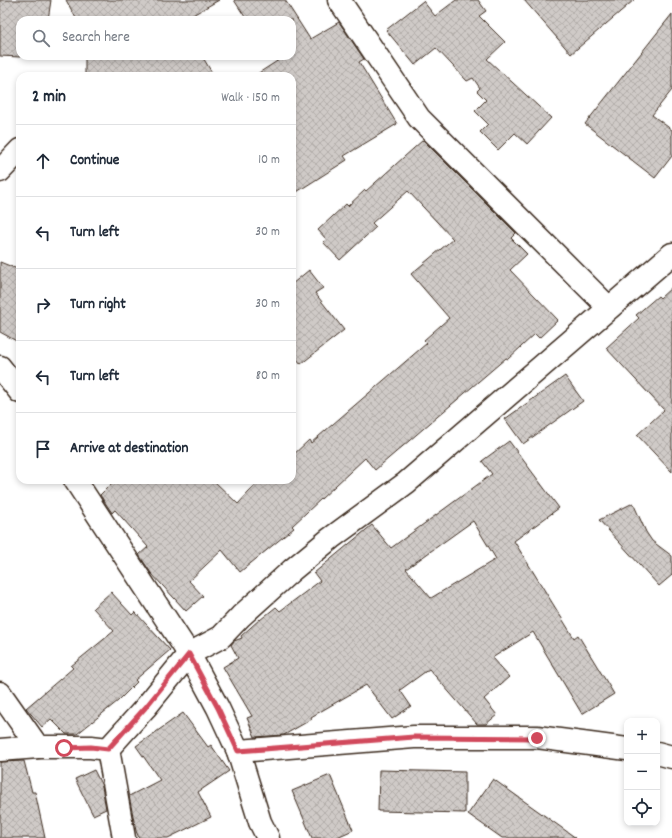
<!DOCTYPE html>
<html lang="en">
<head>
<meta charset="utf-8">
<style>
	body { margin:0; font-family:Dekko,sans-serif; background:#f6f6f7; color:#1f2937 }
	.controls { position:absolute; right:12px; bottom:12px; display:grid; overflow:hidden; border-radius:8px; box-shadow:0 2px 6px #0003 }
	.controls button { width:36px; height:36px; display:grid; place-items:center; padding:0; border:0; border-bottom:1px solid #e0e1e3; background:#fff; color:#1f2937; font:20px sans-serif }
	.stop { position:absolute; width:12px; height:12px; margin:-9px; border:3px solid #d1495b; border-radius:50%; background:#fff }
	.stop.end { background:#d1495b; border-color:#fff; box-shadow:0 1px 4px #0008 }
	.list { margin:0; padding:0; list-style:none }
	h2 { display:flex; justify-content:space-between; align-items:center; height:52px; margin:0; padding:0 16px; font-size:17px }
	h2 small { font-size:13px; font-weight:400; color:#747a83 }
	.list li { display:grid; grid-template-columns:26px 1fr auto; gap:12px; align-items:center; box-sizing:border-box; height:72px; padding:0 16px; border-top:1px solid #e0e1e3 }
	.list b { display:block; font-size:15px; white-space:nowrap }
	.list em { font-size:13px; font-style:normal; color:#747a83 }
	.icon { flex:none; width:22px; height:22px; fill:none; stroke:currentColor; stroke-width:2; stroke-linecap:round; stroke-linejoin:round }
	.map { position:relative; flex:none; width:672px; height:838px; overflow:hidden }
	.search { position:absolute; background:#fff; box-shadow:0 2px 6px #0003; left:16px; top:16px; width:280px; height:44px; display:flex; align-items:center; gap:10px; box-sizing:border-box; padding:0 14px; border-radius:12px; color:#747a83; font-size:15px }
	.panel { position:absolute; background:#fff; box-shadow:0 2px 6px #0003; left:16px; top:72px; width:280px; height:412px; border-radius:12px }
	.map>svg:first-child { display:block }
	.building { fill:url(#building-cross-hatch); stroke:#3b2a1e; fill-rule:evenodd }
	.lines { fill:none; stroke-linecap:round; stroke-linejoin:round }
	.minor-casing { stroke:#3b2a1e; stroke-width:25 }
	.minor { stroke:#fff; stroke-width:22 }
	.route { stroke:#d1495b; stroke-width:5 }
</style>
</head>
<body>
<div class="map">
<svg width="672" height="838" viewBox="0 0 672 838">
	<defs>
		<pattern id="building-cross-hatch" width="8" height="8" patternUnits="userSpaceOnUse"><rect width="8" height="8" fill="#cfcac7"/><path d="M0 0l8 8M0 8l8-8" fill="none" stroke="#b3aeaa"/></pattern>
	</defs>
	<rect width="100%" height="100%" fill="#fff"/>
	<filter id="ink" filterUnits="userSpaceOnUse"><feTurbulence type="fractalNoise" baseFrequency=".025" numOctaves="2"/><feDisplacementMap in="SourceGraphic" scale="8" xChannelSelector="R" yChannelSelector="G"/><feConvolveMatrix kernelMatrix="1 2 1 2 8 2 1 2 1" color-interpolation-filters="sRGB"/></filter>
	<g filter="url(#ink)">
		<!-- building -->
		<g class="building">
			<path d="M0,0H51L48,20H20V57L0,56Z"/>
			<path d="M66,0H219L184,20H77Z"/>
			<path d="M234,0H285L310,39L339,22L364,59L359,62L397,124L344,156L347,160L292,195V76H254L285,56H292V20H247Z"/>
			<path d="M456,0H478L486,11L479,16L505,42L487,59L551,118L527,144L515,133L498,150L480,132L488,124L475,111L486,100L477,91L480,88L473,78L467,81L436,48L415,65L386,30L423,1L435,16Z"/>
			<path d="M524,0H634L571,54Z"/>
			<path d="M672,14V90L652,115L672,130V156L655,178L585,124Z"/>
			<path d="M85,56H202L214,76H85Z"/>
			<path d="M423,140L516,233L511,238L527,254L510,270L558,320L539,338L535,334L508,359L506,358L375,470L365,458L292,526L294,528L240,572L222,550L189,581L203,596L186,611L151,573L139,555L148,547L115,510L112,513L100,495L115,480H213L238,504L260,480H292V456L309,440L311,443L427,343L424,340L449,318L411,274L453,239L408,191L372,223L376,227L340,260L323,242L326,239L318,230L346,204L348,206L365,190L366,191Z"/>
			<path d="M0,262L20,270V343L0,332Z"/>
			<path d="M309,270L323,288L315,293L344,330L301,364L292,353V284Z"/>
			<path d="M672,287V472L637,435L664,410L606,348L639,318L636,315L658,296L660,298Z"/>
			<path d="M565,376L583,401L523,444L505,419Z"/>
			<path d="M509,441L559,508L514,541L574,638L578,635L614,694L582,714L533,632L492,658L509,677L484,699L497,715L486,724H477L429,669L400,690L411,706L392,719L366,685L311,717L312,719L284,735L255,737L247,718L252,716L223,667L238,658L231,645L234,641L242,638L241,636L260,619V620L276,607L280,611L320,581L314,573L372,525L391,548L492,474L482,461ZM473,521L496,559L431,598L406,569Z"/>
			<path d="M633,503L646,532L652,541L672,556V575L659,586L599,520Z"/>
			<path d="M111,592L132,615L135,612L170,650L135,680L137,682L118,701L77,734H66L51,719L42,727L26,708L73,668L71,666L114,631L93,608Z"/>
			<path d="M183,713L208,747L211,745L229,771L198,792L211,817L168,838H139L136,831L129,796L160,780L136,746Z"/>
			<path d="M24,761L32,792H35L45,838H0V762Z"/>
			<path d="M94,770L102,786L106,809L93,815L75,779Z"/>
			<path d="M379,770L465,772V813L378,811Z"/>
			<path d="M330,775L353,830L335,838H312L292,791Z"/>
			<path d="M493,779L576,838H502L468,814Z"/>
		</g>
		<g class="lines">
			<!-- minor casing -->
			<g class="minor-casing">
				<g id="minor">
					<path d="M339,0L419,118L609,308"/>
					<path d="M0,171L20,150"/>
					<path d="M0,367L20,392"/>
					<path d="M75,480L189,654L218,708L238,751L260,822L268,838"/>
					<path d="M0,693L38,747"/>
					<path d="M108,749L145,708L189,654L221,637L241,616L292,570L331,538L406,483L672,254"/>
					<path d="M108,749L124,838"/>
					<path d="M0,750L38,747H91L108,749"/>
					<path d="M238,751L414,737H537L627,749"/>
					<path d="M657,753L672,757"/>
				</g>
			</g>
			<!-- minor -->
			<use href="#minor" class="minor"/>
		</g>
	</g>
	<g class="lines" filter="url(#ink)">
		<!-- route -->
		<path class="route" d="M64,748L91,747L108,749L145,708L189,654L218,708L238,751L414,737L537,738"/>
	</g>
</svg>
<div class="controls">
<button>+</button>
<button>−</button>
<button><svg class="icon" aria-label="locate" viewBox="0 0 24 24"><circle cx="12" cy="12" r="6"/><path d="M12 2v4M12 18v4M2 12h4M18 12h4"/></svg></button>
</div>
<div class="stop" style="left:64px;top:748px"></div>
<div class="stop end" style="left:537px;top:738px"></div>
<div class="search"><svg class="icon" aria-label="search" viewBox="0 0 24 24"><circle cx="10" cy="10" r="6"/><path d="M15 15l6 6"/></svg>Search here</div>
<section class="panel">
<h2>2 min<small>Walk · 150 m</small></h2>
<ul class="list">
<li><svg class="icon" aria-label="ahead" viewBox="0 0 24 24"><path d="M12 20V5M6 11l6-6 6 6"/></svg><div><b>Continue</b></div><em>10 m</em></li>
<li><svg class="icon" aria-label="left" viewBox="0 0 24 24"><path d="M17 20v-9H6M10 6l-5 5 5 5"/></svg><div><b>Turn left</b></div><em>30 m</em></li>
<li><svg class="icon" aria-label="right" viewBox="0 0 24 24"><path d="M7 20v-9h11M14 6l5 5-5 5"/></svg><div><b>Turn right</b></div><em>30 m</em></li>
<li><svg class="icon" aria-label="left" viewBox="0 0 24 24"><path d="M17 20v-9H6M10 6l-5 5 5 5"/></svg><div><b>Turn left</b></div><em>80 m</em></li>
<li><svg class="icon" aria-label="arrive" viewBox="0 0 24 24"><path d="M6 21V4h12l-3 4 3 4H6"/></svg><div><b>Arrive at destination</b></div></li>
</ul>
</section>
</div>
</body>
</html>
